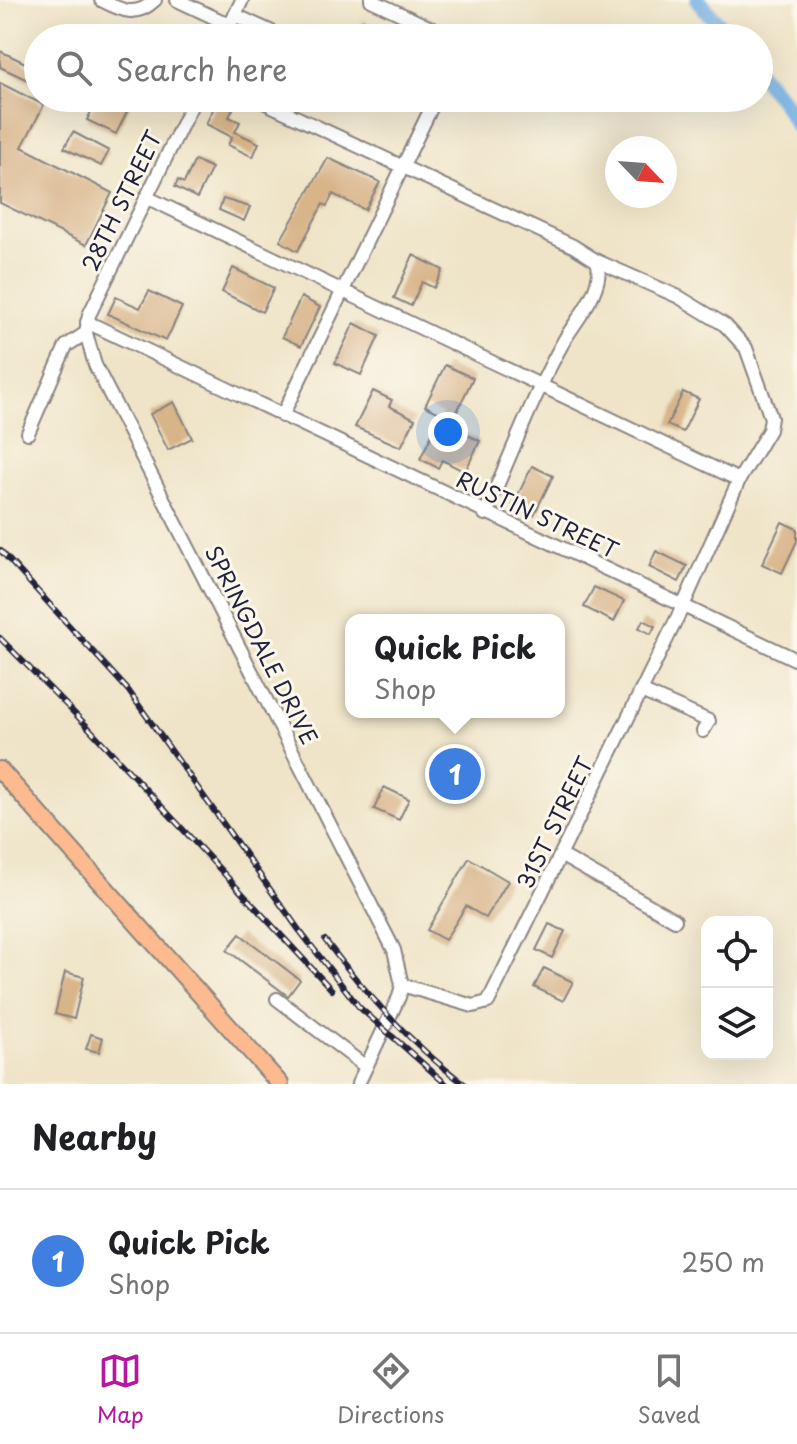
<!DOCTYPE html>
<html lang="en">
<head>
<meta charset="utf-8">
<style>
	body { margin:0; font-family:"Playpen Sans",sans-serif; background:#f2f2f2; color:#202124 }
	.controls { position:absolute; right:24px; bottom:24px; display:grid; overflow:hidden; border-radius:16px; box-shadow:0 8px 32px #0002 }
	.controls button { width:72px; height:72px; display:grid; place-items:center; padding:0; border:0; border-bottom:2px solid #e0e0e0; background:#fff; color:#202124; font:40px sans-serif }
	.compass { position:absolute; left:605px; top:136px; width:72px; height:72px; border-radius:50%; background:#fff; box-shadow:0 8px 32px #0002; rotate:115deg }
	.you { position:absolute; left:448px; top:432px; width:28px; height:28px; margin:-20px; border:6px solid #fff; border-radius:50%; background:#1a73e8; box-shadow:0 0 0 12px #1a73e833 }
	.badge { display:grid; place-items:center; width:52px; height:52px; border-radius:50%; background:#b5179e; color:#fff; font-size:26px; font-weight:700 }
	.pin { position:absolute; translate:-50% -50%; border:4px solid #fff; box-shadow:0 2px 8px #0006 }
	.popup { position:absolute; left:345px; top:614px; width:220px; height:104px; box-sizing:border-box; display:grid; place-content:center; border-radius:16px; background:#fff; filter:drop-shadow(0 2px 6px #0005); font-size:26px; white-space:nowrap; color:#757577 }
	.popup b { font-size:30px; color:#202124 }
	.popup::after { content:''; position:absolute; left:50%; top:100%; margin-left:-16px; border:16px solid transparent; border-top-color:#fff }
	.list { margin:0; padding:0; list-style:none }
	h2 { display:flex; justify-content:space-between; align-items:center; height:104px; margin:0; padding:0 32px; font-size:34px }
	h2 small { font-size:26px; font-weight:400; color:#757577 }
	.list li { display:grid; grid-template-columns:52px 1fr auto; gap:24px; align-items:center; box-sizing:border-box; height:144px; padding:0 32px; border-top:2px solid #e0e0e0 }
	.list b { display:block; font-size:30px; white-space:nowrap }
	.list p { margin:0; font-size:26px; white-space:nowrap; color:#757577 }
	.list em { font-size:26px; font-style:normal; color:#757577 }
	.icon { flex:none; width:44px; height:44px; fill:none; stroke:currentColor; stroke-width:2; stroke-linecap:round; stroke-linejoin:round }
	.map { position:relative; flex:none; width:797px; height:1084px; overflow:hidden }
	.search { position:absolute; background:#fff; box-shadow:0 8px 32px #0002; left:24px; right:24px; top:24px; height:88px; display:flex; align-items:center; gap:20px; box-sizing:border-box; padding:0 28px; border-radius:44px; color:#757577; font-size:30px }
	.sheet { height:248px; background:#fff }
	nav { display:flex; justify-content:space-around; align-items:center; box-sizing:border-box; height:112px; border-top:2px solid #e0e0e0; background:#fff; font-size:22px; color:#757577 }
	nav a { display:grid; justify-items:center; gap:4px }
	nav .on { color:#b5179e }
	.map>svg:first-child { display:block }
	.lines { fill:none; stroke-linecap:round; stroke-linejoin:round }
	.river { stroke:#72afe4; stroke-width:16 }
	.building { fill:#d8b489 }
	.minor-casing { stroke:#888381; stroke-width:16 }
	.major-casing { stroke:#888381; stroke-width:20 }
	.minor { stroke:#fff; stroke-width:12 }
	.major { stroke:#fcba8e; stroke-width:16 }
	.rail-casing { stroke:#22223b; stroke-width:6 }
	.rail { stroke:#fbf7ec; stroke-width:3; stroke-dasharray:9; stroke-linecap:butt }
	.labels { text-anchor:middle; stroke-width:6; stroke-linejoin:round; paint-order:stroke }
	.street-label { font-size:22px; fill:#22223b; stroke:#fbf7ec }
</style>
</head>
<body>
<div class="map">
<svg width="797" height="1084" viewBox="0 0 797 1084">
	<rect width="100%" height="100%" fill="#fbf7ec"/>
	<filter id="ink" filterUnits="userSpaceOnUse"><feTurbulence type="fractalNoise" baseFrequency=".0125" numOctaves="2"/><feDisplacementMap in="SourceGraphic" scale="16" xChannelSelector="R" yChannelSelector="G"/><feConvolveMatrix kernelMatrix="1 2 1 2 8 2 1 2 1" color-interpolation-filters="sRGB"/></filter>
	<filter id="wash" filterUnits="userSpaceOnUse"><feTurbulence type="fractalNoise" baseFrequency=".006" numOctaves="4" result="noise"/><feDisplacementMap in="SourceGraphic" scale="32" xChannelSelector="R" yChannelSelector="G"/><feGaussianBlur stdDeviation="1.8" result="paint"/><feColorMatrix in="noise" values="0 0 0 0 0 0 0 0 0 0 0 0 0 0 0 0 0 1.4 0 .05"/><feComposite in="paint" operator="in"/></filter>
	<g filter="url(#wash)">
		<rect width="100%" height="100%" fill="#efe4c7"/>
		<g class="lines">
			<!-- river -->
			<g class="river">
				<path d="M698,0L730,38"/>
				<path d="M759,73L784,103L797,126"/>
			</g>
		</g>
		<g id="blocks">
			<!-- building -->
			<g class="building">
				<path d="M363,20L373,25L366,38H354Z"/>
				<path d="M0,51L38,69V85L0,67Z"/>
				<path d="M0,83L44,105L22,147L112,193L86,245L0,203Z"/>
				<path d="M98,98H134L116,134L87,120Z"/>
				<path d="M217,101L233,109L229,117L240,122L235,132L259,143L253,157L228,145L232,137L206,124Z"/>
				<path d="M73,132L109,151L101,166L64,148Z"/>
				<path d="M328,158L380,182L365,210L333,194L327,206L323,204L298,251L280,241Z"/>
				<path d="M195,160L212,168L197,198L175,187L178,180L184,183Z"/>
				<path d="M223,199L250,207L244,221L219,210Z"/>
				<path d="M413,255L443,270L434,288L422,282L411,306L394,298Z"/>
				<path d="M233,268L274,288L262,312L222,292Z"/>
				<path d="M149,291L182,307L166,341L108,314L116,297L140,308Z"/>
				<path d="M301,297L320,307L301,346L282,337Z"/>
				<path d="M354,323L379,336L361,375L335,363Z"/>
				<path d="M445,365L473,378L450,426L480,441L465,472L442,460L438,468L420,459L442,414L425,406Z"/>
				<path d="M373,391L392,400L389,406L415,419L401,447L355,427Z"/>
				<path d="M683,392L699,399L683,432L667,425Z"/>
				<path d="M174,402L192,438L168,450L150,414Z"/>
				<path d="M532,466L553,476L534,515L513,505Z"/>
				<path d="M782,522L797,529V541L782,573L762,564Z"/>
				<path d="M656,551L687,566L679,582L649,567Z"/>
				<path d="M594,587L624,601L614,622L584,607Z"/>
				<path d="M643,620L655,626L651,634L639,628Z"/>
				<path d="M384,787L409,799L399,820L374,809Z"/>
				<path d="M469,858L508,881L486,918L466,906L445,940L427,930Z"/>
				<path d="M549,924L565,931L552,958L536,950Z"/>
				<path d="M240,934L300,980L288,996L227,950Z"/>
				<path d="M544,968L573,982L563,1001L534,987Z"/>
				<path d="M65,972L84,977L74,1019L55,1014Z"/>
				<path d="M91,1034L103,1038L99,1052L86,1049Z"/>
			</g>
		</g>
	</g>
	<g filter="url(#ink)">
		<use href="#blocks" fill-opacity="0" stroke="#888381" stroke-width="2"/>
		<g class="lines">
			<!-- minor casing -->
			<g class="minor-casing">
				<g id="minor">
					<path d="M101,0C122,11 136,18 155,0"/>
					<path d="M177,0L230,25"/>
					<path d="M371,0L452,38"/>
					<path d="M235,15L285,38"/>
					<path d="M224,38L242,0"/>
					<path d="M195,98L89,315L86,333L95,365L394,950L402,985L399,997L358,1084"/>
					<path d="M255,98L573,246L597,261L679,297L725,325L746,348L771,418L769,430L739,480L683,606L488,1002L473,1006L402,985"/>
					<path d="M146,197L739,480"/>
					<path d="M87,322L797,660"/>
					<path d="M282,416L436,98"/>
					<path d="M28,433L66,346L86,333"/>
					<path d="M485,514C510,457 535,391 565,339C577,319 606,286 597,261"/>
					<path d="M641,691L709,721L703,731"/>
					<path d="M562,856L675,920"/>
					<path d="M277,999L366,1067"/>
				</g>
			</g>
			<!-- major casing -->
			<g class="major-casing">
				<path id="major" d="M0,770L280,1084"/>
			</g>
			<!-- minor -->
			<use href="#minor" class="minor"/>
			<!-- major -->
			<use href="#major" class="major"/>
			<!-- rail casing -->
			<g class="rail-casing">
				<g id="rail">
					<path d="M0,550L128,690L299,930L359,1007L446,1084"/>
					<path d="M0,638L86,725L332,990"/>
					<path d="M325,940C366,994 409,1042 464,1084"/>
				</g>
			</g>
			<!-- rail -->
			<use href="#rail" class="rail"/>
		</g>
	</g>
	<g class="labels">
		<!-- street labels -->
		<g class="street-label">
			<text transform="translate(122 201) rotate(-64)" y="8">28TH STREET</text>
			<text transform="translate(537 515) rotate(25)" y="8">RUSTIN STREET</text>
			<text transform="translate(261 645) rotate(63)" y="8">SPRINGDALE DRIVE</text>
			<text transform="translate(555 823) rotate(-64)" y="8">31ST STREET</text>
		</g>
	</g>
</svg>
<div class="controls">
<button><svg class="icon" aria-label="locate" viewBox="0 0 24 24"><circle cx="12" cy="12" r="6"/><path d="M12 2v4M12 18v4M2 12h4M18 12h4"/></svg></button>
<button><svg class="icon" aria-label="layers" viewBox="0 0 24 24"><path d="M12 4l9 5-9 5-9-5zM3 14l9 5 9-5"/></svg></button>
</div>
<svg class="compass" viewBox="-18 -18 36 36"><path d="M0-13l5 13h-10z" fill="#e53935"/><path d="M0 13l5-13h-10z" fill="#757577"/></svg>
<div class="you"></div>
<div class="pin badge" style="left:455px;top:774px;background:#3f7fe0">1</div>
<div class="popup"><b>Quick Pick</b>Shop</div>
<div class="search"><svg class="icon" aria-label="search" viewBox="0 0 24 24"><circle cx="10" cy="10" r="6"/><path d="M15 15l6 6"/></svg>Search here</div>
</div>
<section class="sheet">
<h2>Nearby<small></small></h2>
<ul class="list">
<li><span class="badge" style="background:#3f7fe0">1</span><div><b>Quick Pick</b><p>Shop</p></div><em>250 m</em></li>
</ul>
</section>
<nav>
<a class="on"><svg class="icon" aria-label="map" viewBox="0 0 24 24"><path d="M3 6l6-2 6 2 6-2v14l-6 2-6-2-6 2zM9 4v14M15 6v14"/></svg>Map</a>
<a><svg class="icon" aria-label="directions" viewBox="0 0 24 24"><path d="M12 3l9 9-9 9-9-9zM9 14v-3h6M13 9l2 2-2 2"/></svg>Directions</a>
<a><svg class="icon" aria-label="saved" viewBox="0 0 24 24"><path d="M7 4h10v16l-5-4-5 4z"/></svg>Saved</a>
</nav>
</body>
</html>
